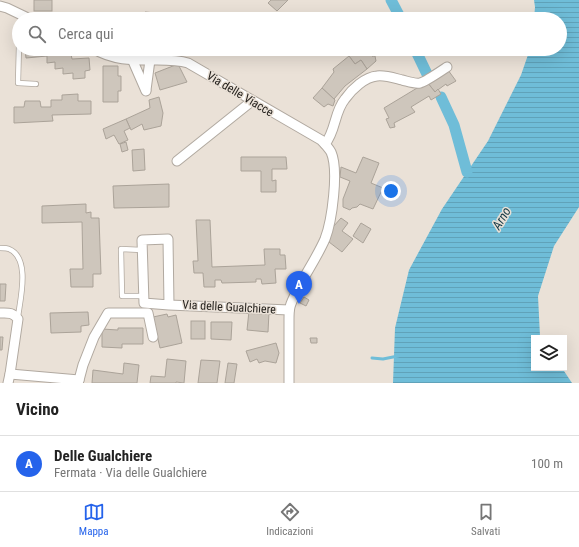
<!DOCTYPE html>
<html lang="it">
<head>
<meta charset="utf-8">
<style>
	body { margin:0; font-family:"Roboto Condensed",sans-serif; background:#f2f2f2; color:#222 }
	.controls { position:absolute; right:12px; bottom:12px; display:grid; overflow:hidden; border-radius:0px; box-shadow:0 4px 16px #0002 }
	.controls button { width:36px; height:36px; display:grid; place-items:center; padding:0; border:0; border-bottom:1px solid #e0e0e0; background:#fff; color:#222; font:20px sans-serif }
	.you { position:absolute; left:391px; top:191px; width:14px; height:14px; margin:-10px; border:3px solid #fff; border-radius:50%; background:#1a73e8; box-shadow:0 0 0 6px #1a73e833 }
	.badge { display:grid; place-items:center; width:26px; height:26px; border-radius:50%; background:#2563eb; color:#fff; font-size:13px; font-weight:700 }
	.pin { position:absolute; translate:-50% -33px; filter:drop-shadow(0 1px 2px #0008) }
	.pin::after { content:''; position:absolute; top:21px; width:14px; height:12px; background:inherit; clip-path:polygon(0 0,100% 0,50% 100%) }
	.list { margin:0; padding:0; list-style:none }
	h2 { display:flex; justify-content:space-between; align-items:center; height:52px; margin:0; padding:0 16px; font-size:17px }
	h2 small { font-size:13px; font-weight:400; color:#767676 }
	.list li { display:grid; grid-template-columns:26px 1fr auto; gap:12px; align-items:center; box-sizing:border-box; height:56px; padding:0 16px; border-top:1px solid #e0e0e0 }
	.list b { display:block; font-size:15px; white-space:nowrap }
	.list p { margin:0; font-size:13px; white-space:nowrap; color:#767676 }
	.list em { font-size:13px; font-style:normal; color:#767676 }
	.icon { flex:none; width:22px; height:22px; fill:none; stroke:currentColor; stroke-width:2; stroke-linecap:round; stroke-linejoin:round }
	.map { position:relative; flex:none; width:579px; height:383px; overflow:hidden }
	.search { position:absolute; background:#fff; box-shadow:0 4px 16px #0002; left:12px; right:12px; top:12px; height:44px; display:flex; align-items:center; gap:10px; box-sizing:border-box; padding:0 14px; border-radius:22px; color:#767676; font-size:15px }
	.sheet { height:108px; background:#fff }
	nav { display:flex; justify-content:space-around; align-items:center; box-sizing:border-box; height:56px; border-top:1px solid #e0e0e0; background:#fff; font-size:11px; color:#767676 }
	nav a { display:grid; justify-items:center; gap:2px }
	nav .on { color:#2563eb }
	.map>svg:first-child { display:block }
	.water { fill:url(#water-rules) }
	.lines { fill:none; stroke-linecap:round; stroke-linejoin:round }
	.stream { stroke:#6fbdd8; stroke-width:3 }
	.canal { stroke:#6fbdd8; stroke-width:11 }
	.building { fill:#cec6bc; stroke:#aba399 }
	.service-casing { stroke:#b1a9a0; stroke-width:6 }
	.minor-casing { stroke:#b1a9a0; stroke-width:11 }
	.service { stroke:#fff; stroke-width:4.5 }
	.minor { stroke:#fff; stroke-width:9 }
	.labels { text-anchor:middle; stroke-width:3; stroke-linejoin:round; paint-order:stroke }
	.street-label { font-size:12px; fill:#25221e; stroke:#eae1d7 }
	.water-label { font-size:13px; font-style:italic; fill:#133844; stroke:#eae1d7 }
</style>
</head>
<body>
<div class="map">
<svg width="579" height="383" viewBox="0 0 579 383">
	<defs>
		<pattern id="water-rules" width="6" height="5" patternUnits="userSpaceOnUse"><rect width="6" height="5" fill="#6fbdd8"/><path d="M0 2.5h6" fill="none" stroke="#60a2b9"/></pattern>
	</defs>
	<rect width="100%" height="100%" fill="#eae1d7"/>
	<!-- water -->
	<path class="water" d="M534,0H579V207L554,246L538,296L540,336L542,338H534V368H562L572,383H393L395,328L409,270L442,209L488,141L521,75L530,49H560V19H534L535,7Z"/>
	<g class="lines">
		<!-- stream -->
		<path class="stream" d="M372,358L383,359L398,356"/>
		<!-- canal -->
		<g class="canal">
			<path d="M391,0L401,19"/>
			<path d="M415,49L427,74"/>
			<path d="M441,97L454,125L467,172"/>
		</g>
	</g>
	<!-- building -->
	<g class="building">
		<rect x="34" y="0" width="18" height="11"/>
		<path d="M271,0H288L277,11L268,3Z"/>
		<path d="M145,12L156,13L155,19H144Z"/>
		<path d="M25,49H62V54H71L72,59L89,58L90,70L85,71V78L73,79V73L63,74V68L55,69V62L47,63V56L26,58Z"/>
		<rect x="134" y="49" width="30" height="4"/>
		<path d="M357,49H369L372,56H375L376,61L367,69L361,60L355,64L349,56Z"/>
		<path d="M369,49H390V52L372,56Z"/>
		<path d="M349,56L355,64L361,60L367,69L345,86L334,99L322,88L334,72L333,69Z"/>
		<path d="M178,64L187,82L160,90L155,73Z"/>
		<path d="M103,66H118V76H121V91H118V102H103Z"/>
		<path d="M448,70L456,81L447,86L446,84L435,92L427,82Z"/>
		<path d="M427,82L435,92L438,89L441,94L431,100L429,96L411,107L415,112L394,123L395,127L390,128L386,119L389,118L384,108Z"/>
		<path d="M322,88L335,100L333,106L328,104L324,107L313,98Z"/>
		<path d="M78,94V101H91V114L52,115L53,121L14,123V107H24L25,101H40L41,107H51V100H62V95Z"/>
		<path d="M159,97L163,113L161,126L144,130L142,124L131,130L126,119L150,108L149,100Z"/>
		<path d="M126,119L130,128L124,131L128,140L119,144L114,135L106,139L103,129Z"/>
		<path d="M126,142L128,150L122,152L120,144Z"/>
		<path d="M144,149L145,170L133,171L132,150Z"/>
		<path d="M241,157H286L287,169H272V181L276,180V192H261V171H241Z"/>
		<path d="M363,157L379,163L371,183L383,188L373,209L360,204L357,207L352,208L350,210L343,207V199L350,181L340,177L341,167L356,173Z"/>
		<path d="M169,184V207L114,208L113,186Z"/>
		<path d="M86,204V213L91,212V218H99L101,274H93V287H71L70,269H83L82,222L42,223V206Z"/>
		<path d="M341,218L348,223L342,231L353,239L342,252L329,242L333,227Z"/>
		<path d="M196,220H210L212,267L265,265L264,249H280V255H285L286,269H275L276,283L262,284L261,279H256V282L222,283L221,280H215V287H204L203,273H194L193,261H198Z"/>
		<path d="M361,223L371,229L363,243L353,236Z"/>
		<path d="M0,284H6L5,301H0Z"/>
		<path d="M304,297L309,300L306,306L300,303Z"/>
		<path d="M249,311L269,312L268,332L247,330Z"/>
		<path d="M88,312L89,325L81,326V332L51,333L50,313Z"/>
		<path d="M167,314L168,317L176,315L182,343L160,348L153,317Z"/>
		<rect x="191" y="321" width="14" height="18"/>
		<path d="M211,322H232L231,340L211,339Z"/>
		<path d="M118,328H143V344H122V348L102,347V329L118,330Z"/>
		<path d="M0,337H3L2,350H0Z"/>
		<path d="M310,338H317V343H311Z"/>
		<path d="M276,343L279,353L276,363L265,361L259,363L257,359L250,362L246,351Z"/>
		<path d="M167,359L186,361L184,383L176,382V383H150L151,376L165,377Z"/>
		<path d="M201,360L220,361L217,383H198Z"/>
		<path d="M124,363L139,365L137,383H92L93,370L123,374Z"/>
		<path d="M228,363L237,364L234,383H225Z"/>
	</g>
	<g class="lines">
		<!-- service casing -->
		<g class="service-casing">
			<g id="service">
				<path d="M19,45L18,83L36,84"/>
				<path d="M0,248C3,248 7,248 9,249C31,258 20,300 18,317"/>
				<path d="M142,250L121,249L122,296H144"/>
			</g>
		</g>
		<!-- minor casing -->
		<g class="minor-casing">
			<g id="minor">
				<path d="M0,6L7,8L30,19"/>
				<path d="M94,49C114,61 135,60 157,60C168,60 178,60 188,63L321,140C325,144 328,147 331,152C339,170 332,221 325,239C318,255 308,270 300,285C297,292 292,299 290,307C289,311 289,316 289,320V383"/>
				<path d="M132,59L146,91"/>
				<path d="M146,90L150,60"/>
				<path d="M325,144C336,131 334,112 345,99C352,89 365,77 377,76C385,75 394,78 402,80C407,81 414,84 420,83C425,82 441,71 447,67"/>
				<path d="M177,161L252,101"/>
				<path d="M169,305L144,303L142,240L168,239L169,305L289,310"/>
				<path d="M0,313C9,313 12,312 18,319L10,374L8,383"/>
				<path d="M10,374L79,380L78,383"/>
				<path d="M79,380L83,365L94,337L108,313H148L153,337"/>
			</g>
		</g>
		<!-- service -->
		<use href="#service" class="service"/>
		<!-- minor -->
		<use href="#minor" class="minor"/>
	</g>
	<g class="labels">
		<!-- street labels -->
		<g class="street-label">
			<text transform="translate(240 94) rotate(31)" y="4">Via delle Viacce</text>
			<text transform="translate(229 307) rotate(3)" y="4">Via delle Gualchiere</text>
		</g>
		<!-- water labels -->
		<g class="water-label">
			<text transform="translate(501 218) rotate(-59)" y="5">Arno</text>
		</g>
	</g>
</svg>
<div class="controls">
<button><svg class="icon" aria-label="layers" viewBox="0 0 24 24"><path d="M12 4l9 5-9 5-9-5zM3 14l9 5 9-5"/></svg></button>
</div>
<div class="you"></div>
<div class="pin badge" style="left:299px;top:304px">A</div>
<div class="search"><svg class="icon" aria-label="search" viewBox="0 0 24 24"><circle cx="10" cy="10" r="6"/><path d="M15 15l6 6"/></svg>Cerca qui</div>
</div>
<section class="sheet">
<h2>Vicino<small></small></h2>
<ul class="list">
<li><span class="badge">A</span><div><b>Delle Gualchiere</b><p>Fermata · Via delle Gualchiere</p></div><em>100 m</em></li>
</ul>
</section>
<nav>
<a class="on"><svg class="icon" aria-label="map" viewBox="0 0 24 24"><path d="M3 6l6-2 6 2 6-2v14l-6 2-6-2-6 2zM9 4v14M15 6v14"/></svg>Mappa</a>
<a><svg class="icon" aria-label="directions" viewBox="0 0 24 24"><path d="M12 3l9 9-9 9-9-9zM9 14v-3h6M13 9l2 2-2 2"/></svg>Indicazioni</a>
<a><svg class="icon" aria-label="saved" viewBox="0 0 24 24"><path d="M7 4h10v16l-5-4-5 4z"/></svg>Salvati</a>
</nav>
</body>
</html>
